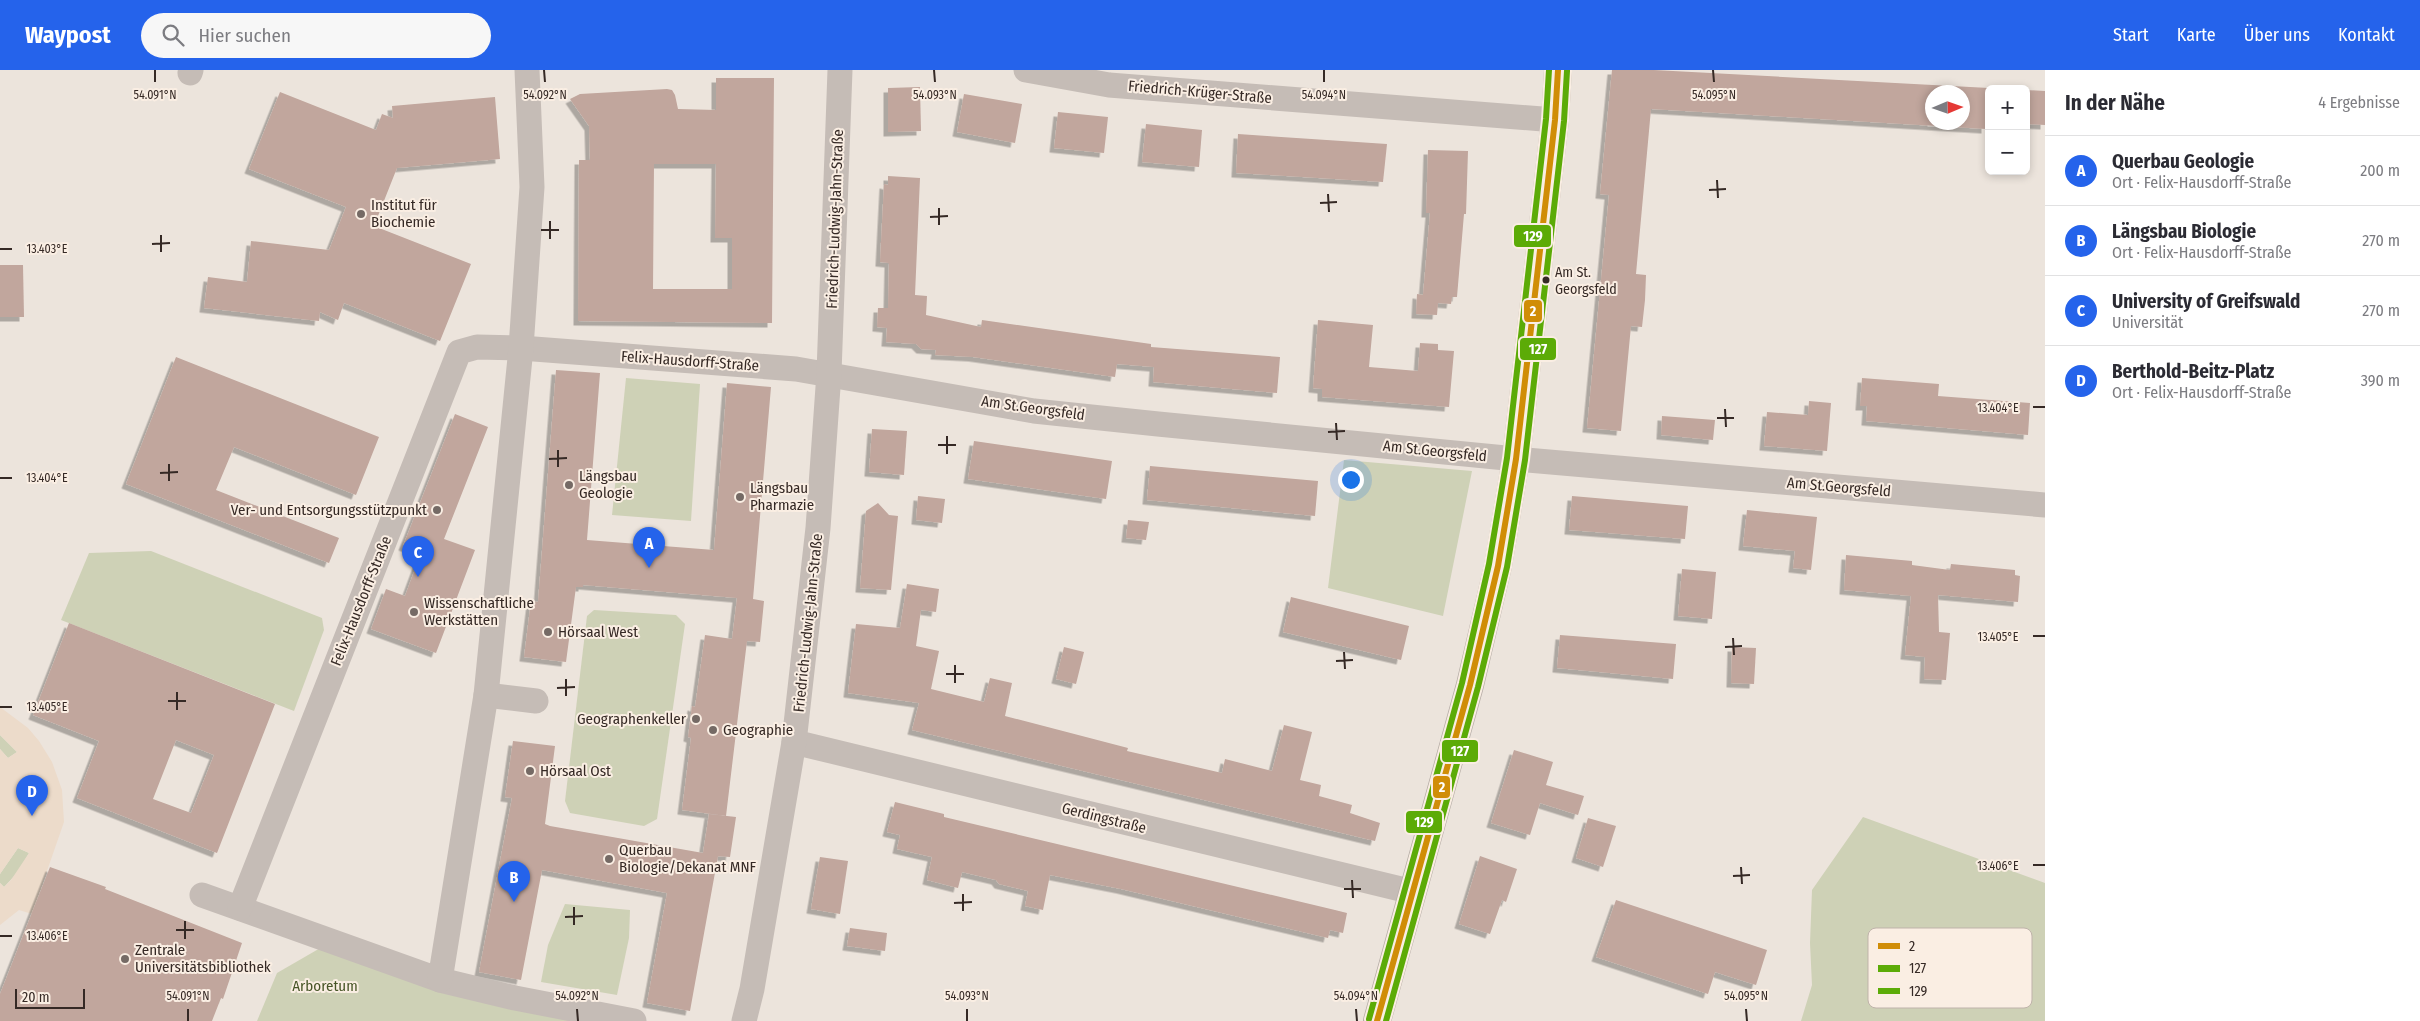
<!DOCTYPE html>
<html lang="de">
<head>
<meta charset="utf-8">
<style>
	body { margin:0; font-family:"Fira Sans Condensed",sans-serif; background:#f7f7f7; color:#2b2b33 }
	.controls { position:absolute; right:15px; top:15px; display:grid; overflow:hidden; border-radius:8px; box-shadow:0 2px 8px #0003 }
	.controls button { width:45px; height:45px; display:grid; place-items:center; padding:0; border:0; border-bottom:1px solid #e1e1e2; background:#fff; color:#2b2b33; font:25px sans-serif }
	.compass { position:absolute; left:1925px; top:15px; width:45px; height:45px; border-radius:50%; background:#fff; box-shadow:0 2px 8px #0003; rotate:88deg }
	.scale { position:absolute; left:15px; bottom:12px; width:70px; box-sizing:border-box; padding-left:5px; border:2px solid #352925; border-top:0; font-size:14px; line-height:18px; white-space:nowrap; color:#352925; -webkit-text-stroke:4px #faeee3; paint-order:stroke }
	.you { position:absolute; left:1350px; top:409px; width:18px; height:18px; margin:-12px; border:4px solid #fff; border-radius:50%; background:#1a73e8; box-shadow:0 0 0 8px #1a73e833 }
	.badge { display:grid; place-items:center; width:32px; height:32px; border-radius:50%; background:#2563eb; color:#fff; font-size:16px; font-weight:700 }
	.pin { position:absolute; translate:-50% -41px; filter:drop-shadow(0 1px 2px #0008) }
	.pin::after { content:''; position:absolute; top:26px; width:18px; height:15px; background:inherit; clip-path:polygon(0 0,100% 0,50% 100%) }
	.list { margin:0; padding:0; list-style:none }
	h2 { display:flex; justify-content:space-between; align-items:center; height:65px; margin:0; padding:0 20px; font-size:21px }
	h2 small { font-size:16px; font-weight:400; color:#7c7c81 }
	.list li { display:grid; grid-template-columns:32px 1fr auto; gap:15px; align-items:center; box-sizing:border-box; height:70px; padding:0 20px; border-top:1px solid #e1e1e2 }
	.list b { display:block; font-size:19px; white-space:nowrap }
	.list p { margin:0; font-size:16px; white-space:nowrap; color:#7c7c81 }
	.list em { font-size:16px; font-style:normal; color:#7c7c81 }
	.icon { flex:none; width:28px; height:28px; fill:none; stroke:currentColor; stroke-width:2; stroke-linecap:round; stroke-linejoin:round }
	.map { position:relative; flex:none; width:2045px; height:951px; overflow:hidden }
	header { display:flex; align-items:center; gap:30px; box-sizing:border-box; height:70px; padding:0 25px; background:#2563eb; color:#fff }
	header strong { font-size:24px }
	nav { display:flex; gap:28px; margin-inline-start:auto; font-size:18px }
	.search { width:350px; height:45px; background:#f7f7f7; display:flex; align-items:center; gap:12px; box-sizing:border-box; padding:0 18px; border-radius:28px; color:#7c7c81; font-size:19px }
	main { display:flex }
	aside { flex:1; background:#fff }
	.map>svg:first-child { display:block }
	.green { fill:#ced1b6 }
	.plaza { fill:#ecdbca; fill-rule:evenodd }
	.building { fill:#c1a69d; fill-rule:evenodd; filter:url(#shadow) }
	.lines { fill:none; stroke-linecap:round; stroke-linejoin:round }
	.street { stroke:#c5bcb6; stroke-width:25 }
	.secondary { stroke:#b5aca6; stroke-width:28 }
	.bus-1-casing { stroke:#faeee3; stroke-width:10 }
	.bus-2-casing { stroke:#faeee3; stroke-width:10 }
	.bus-3-casing { stroke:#faeee3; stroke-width:10 }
	.bus-1 { stroke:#d08d07; stroke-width:6 }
	.bus-2 { stroke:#5cab07; stroke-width:6 }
	.bus-3 { stroke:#5cab07; stroke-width:6 }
	.ticks { fill:none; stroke:#352925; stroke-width:2 }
	.poi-dot { fill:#756a65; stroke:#faeee3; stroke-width:2 }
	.bus-dot { fill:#352925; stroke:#faeee3; stroke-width:2 }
	.labels { text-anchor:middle; stroke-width:4; stroke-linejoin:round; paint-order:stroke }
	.bus-label { font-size:14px; fill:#352925; stroke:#faeee3; text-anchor:start }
	.street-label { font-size:15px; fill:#352925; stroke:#faeee3 }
	.poi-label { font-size:15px; fill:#352925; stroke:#faeee3; text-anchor:start }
	.park-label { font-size:15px; fill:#475527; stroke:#faeee3 }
	.key { fill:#faeee3; stroke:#bfb3aa; stroke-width:1 }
	.key-label { font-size:14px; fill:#352925 }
	.ticks-label { font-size:12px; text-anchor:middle; fill:#352925; stroke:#faeee3; stroke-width:4; stroke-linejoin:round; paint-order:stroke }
	.line-badge { stroke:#faeee3; stroke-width:2 }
	.badge-label { font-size:14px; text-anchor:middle; font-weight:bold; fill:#fff }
</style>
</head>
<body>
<header>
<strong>Waypost</strong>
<div class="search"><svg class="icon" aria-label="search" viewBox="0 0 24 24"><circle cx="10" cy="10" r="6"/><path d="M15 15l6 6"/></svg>Hier suchen</div>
<nav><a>Start</a><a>Karte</a><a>Über uns</a><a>Kontakt</a></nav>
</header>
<main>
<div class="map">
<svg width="2045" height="951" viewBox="0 0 2045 951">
	<defs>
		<filter id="shadow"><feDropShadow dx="-4.5" dy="4.5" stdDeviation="0" flood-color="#0004"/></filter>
	</defs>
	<rect width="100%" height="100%" fill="#ece4dc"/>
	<!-- green -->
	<g class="green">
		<path d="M626,308L700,314L691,451L612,445Z"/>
		<path d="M1344,390L1472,401L1443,546L1328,518Z"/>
		<path d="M151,481L322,548L324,560L294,641L61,550L89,483Z"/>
		<path d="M594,540L676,545L685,554L657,749L644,756L570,743L565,731L587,546Z"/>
		<path d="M0,665L17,682L8,688L0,679Z"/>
		<path d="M1863,747L2045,813V951H1801L1812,915L1810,873L1812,820Z"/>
		<path d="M18,778L29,783L18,802L4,817L0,813V804Z"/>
		<path d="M565,834L630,840L629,868L617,925L541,912L548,875Z"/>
		<path d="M322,877L576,951H257L277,903Z"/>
	</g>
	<!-- plaza -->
	<path class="plaza" d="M0,637L28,658L39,671L52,692L62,720L64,752L32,844L19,840L0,855V813L4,817L11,810L29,783L18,778L0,804V679L8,688L17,682L0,665ZM32,711L37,731V740L26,739L22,715Z"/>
	<!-- building -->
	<g class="building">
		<path d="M1612,0H1654L1989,18V52H1986V59L1651,39L1636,204L1646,205L1645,230L1642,257L1631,256L1621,361L1587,358L1609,125L1600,124ZM1932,22H1962V52H1932Z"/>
		<path d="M716,8H774L772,253L578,251L579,90H590L589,56L570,29L580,24L667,19L672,20L675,25L678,39L716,40ZM654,94H716L715,168H732V219H653Z"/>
		<path d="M920,17L921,61L888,62V18Z"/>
		<path d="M2026,20L2045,21V55L2026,54Z"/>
		<path d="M280,22L376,60L382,44L393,48L392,36L495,27L500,89L397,98L374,156L471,194L440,271L344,233L338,250L320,242L319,251L204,238L208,207L247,212L251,171L329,180L346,137L249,99Z"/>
		<path d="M964,24L1022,34L1015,73L957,62Z"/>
		<path d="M1058,42L1108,47L1104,83L1054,78Z"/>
		<path d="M1146,54L1202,60L1199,97L1142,92Z"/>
		<path d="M1238,64L1387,74L1383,112L1236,103Z"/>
		<path d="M1428,80L1468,81L1466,144H1464L1457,227H1452L1451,234L1438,233L1437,245L1416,244L1417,224L1423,225L1430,143H1426Z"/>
		<path d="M888,106L920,108L915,225L927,226L926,245L981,257L982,250L1151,274V277L1280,287L1277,323L1153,312L1154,297L1117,294L1115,307L973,287L935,285L936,280L921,279L916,274L886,272L887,258L877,257L878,238H888L889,193L880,192L884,114L888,115Z"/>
		<path d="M0,195H23L24,247H0Z"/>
		<path d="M1318,250L1373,255L1369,297L1418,301L1420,273L1438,274V280L1454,281L1449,337L1322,327V319L1313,318Z"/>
		<path d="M176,287L379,367L356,425L234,377L216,420L339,468L329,493L126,414Z"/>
		<path d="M556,300L600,303L587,470L714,480L727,313L771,317L753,529L764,531L760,572L747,571L726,746L682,740L691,668L688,667L692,636L695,637L705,565L732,569L737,528L583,515V517H576L566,592L524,587L531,531L538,532Z"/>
		<path d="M1862,308L1939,314L1938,326L2030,333L2028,365L1866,351L1867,336H1860Z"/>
		<path d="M1809,331L1831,333L1827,381L1764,376L1767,342L1808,345Z"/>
		<path d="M455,344L488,357L444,469L475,480L436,583L371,559L386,519L405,526L421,483L403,476Z"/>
		<path d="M1662,346L1715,350L1713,370L1661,365Z"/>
		<path d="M872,359L907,361L904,405L869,402Z"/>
		<path d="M974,371L1112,391L1106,429L968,409Z"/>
		<path d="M1150,396L1318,411L1315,446L1147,430Z"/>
		<path d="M918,426L945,429L942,453L916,450Z"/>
		<path d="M1572,426L1688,436L1685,469L1569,460Z"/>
		<path d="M878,433L889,445L898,446L891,520L860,518L866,441Z"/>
		<path d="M1747,440L1817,447L1811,500L1793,498L1795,481L1743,476Z"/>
		<path d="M1128,450L1149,452L1146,470L1126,468Z"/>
		<path d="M1846,485L1912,491V495L1950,500L1951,494L2015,500V505L2020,506L2018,532L1938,525L1939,562L1950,563L1946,610L1924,609L1925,587L1905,585L1911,526L1844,520Z"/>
		<path d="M1682,499L1716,502L1712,549L1678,546Z"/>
		<path d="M907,514L939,519L936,542L921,540L916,576L939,581L931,619L984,632L990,608L1012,613L1005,646L1128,678L1127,681L1222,703L1225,689L1272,701L1284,655L1312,662L1300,710L1321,715L1319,726L1352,735L1350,743L1380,753L1375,771L912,660L919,633L848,623L856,554L900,558Z"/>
		<path d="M1291,527L1409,556L1401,590L1283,562Z"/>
		<path d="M69,553L275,634L217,783L77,728L99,671L33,645ZM176,670L214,685L191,743L153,729Z"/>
		<path d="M1560,565L1676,574L1673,609L1557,598Z"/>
		<path d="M1064,577L1084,582L1076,614L1056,609Z"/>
		<path d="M1732,577L1756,578L1754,614L1731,613Z"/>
		<path d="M513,671L555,676L545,754L550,756L703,783L709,744L736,747L730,787L717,786H718L690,941L647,933L667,823L542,800L521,910L479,902L512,728L505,727Z"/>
		<path d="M1514,680L1553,692L1546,715L1584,726L1578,745L1540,733L1530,765L1491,753Z"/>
		<path d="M895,732L944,744V747L1335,840L1347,843L1343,863L1330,860L1328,868L1121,819L1050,805L1043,840L1025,836L1028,821L999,814L996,810L962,802L958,818L927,810L932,787L897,779L900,765L887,762Z"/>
		<path d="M1588,748L1616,756L1603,797L1576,788Z"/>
		<path d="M1480,786L1517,799L1506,832L1502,830L1490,864L1459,854Z"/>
		<path d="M820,787L848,791L840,844L811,839Z"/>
		<path d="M50,797L106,817L105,819L242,873L223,929L221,928L212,951H0V924Z"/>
		<path d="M1616,830L1767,880L1756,915L1715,902L1708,924L1596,887Z"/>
		<path d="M850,858L887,863L885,881L847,876Z"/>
	</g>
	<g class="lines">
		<!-- street -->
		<g class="street">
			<path d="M1026,0L1109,15L1555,50"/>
			<path d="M190,3L191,0"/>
			<path d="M486,625L536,631"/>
			<path d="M794,672L1413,822"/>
			<path d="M202,825L440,910L515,928L634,951"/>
			<path d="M240,838L459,282L477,277L521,278L796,299L1034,341L1158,354L1516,389L2045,435"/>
			<path d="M440,910L486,625L521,278L532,117L527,0"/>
			<path d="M744,951L752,919L794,672L818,458L829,303L840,0"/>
		</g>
		<!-- secondary -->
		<path class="secondary" d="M1377,951L1470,615L1498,496L1516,389L1555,50L1558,0"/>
		<!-- bus-1 casing -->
		<g class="bus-1-casing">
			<path id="bus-1" d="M1377,951L1470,615L1498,496L1516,389L1555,50L1558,0"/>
		</g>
		<!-- bus-2 casing -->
		<g class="bus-2-casing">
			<path id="bus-2" d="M1386,951L1478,617L1507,497L1525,390L1564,51L1567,1"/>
		</g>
		<!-- bus-3 casing -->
		<g class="bus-3-casing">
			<path id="bus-3" d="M1369,949L1462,613L1489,494L1507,388L1546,49L1549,0"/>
		</g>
		<!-- bus-1 -->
		<use href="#bus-1" class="bus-1"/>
		<!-- bus-2 -->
		<use href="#bus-2" class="bus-2"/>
		<!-- bus-3 -->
		<use href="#bus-3" class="bus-3"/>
	</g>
	<!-- ticks -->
	<path class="ticks" d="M155,0V12M544,0L545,12M934,0L935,12M1324,0V12M1713,0L1714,12M1717,110L1718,128M1709,120L1726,119M1328,124L1329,142M1320,133L1337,132M939,138V155M930,147L948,146M550,151V169M541,160H559M161,165V182M152,174L170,173M0,179H12M2033,337H2045M1725,339L1726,357M1717,348H1734M1336,353L1337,370M1328,362L1345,361M947,366V384M938,375H956M558,380V397M549,389L567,388M169,394V411M160,403L178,402M0,408H12M2033,566H2045M1733,568L1734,585M1725,577L1742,576M1344,582L1345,599M1336,591L1353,590M955,595V613M946,604H964M566,609V626M557,618L575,617M177,622V640M168,631H186M0,637H12M2033,795H2045M1741,797L1742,814M1733,806L1750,805M1352,810L1353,828M1344,819H1361M963,824V841M954,833L972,832M574,837V855M565,847L583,846M185,851V869M176,860H194M0,866H12M188,939V951M577,939L578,951M967,939V951M1356,939L1357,951M1746,939L1747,951"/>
	<!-- markers -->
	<g class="poi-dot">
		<circle cx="361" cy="144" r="5"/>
		<circle cx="569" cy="415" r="5"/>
		<circle cx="740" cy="427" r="5"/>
		<circle cx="437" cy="440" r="5"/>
		<circle cx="414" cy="542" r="5"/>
		<circle cx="548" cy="562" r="5"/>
		<circle cx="696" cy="649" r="5"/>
		<circle cx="713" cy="660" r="5"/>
		<circle cx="530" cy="701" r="5"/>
		<circle cx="609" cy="789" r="5"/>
		<circle cx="125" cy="889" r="5"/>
	</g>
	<circle class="bus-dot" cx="1546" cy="210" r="4.5"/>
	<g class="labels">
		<!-- bus labels -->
		<g class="bus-label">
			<text x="1555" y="207">Am St.<tspan x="1555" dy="17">Georgsfeld</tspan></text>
		</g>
		<!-- street labels -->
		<g class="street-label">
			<text transform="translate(1200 22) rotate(5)" y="5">Friedrich-Krüger-Straße</text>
			<text transform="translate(835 149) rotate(-88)" y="5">Friedrich-Ludwig-Jahn-Straße</text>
			<text transform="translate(690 291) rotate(4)" y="5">Felix-Hausdorff-Straße</text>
			<text transform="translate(1033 338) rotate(8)" y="5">Am St.Georgsfeld</text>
			<text transform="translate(1435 381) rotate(6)" y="5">Am St.Georgsfeld</text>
			<text transform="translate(1839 417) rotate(5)" y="5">Am St.Georgsfeld</text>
			<text transform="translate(361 531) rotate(-68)" y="5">Felix-Hausdorff-Straße</text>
			<text transform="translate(808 553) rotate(-84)" y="5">Friedrich-Ludwig-Jahn-Straße</text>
			<text transform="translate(1104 748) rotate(14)" y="5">Gerdingstraße</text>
		</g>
		<!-- poi labels -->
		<g class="poi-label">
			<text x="371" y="140">Institut für<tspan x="371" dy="17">Biochemie</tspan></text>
			<text x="579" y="411">Längsbau<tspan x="579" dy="17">Geologie</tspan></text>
			<text x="750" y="423">Längsbau<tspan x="750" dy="17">Pharmazie</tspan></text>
			<text x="427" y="445" text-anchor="end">Ver- und Entsorgungsstützpunkt</text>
			<text x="424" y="538">Wissenschaftliche<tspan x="424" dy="17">Werkstätten</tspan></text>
			<text x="558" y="567">Hörsaal West</text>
			<text x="686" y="654" text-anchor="end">Geographenkeller</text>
			<text x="723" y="665">Geographie</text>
			<text x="540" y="706">Hörsaal Ost</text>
			<text x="619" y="785">Querbau<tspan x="619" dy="17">Biologie/Dekanat MNF</tspan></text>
			<text x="135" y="885">Zentrale<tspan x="135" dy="17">Universitätsbibliothek</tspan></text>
		</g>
		<!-- park labels -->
		<g class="park-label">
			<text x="325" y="921">Arboretum</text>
		</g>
	</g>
	<!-- legend -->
	<rect x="1868" y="858" width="164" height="80" rx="8" class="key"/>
	<rect x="1878" y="873" width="22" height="6" fill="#d08d07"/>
	<rect x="1878" y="895" width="22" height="7" fill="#5cab07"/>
	<rect x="1878" y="918" width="22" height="6" fill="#5cab07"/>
	<g class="key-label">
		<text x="1909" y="881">2</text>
		<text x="1909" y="903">127</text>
		<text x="1909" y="926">129</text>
	</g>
	<g class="ticks-label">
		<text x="155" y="29">54.091°N</text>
		<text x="545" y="29">54.092°N</text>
		<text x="935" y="29">54.093°N</text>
		<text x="1324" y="29">54.094°N</text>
		<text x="1714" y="29">54.095°N</text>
		<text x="47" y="183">13.403°E</text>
		<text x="1998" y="342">13.404°E</text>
		<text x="47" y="412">13.404°E</text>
		<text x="1998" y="571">13.405°E</text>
		<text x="47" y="641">13.405°E</text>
		<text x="1998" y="800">13.406°E</text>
		<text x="47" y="870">13.406°E</text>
		<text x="188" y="930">54.091°N</text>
		<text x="577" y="930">54.092°N</text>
		<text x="967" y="930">54.093°N</text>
		<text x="1356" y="930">54.094°N</text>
		<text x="1746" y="930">54.095°N</text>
	</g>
	<g class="line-badge">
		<rect x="1513" y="154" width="39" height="24" rx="5" fill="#5cab07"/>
		<rect x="1523" y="229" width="20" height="24" rx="5" fill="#d08d07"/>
		<rect x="1519" y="267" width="38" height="24" rx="5" fill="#5cab07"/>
		<rect x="1441" y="669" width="38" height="24" rx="5" fill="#5cab07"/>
		<rect x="1432" y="705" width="19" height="24" rx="5" fill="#d08d07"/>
		<rect x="1405" y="740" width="38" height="24" rx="5" fill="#5cab07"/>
	</g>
	<g class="badge-label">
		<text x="1533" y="171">129</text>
		<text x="1533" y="246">2</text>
		<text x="1538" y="284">127</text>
		<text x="1460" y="686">127</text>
		<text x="1442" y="722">2</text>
		<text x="1424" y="757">129</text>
	</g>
</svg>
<div class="controls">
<button>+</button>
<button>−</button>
</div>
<svg class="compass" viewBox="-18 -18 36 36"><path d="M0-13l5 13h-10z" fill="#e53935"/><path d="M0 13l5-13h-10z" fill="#7c7c81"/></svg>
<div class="scale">20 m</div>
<div class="you"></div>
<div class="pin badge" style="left:649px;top:498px">A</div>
<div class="pin badge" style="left:514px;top:832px">B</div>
<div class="pin badge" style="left:418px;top:507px">C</div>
<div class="pin badge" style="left:32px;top:746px">D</div>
</div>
<aside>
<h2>In der Nähe<small>4 Ergebnisse</small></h2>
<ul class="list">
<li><span class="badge">A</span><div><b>Querbau Geologie</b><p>Ort · Felix-Hausdorff-Straße</p></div><em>200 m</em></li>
<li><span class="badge">B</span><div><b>Längsbau Biologie</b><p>Ort · Felix-Hausdorff-Straße</p></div><em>270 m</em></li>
<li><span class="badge">C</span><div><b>University of Greifswald</b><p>Universität</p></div><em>270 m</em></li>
<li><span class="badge">D</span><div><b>Berthold-Beitz-Platz</b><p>Ort · Felix-Hausdorff-Straße</p></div><em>390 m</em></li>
</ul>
</aside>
</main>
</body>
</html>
